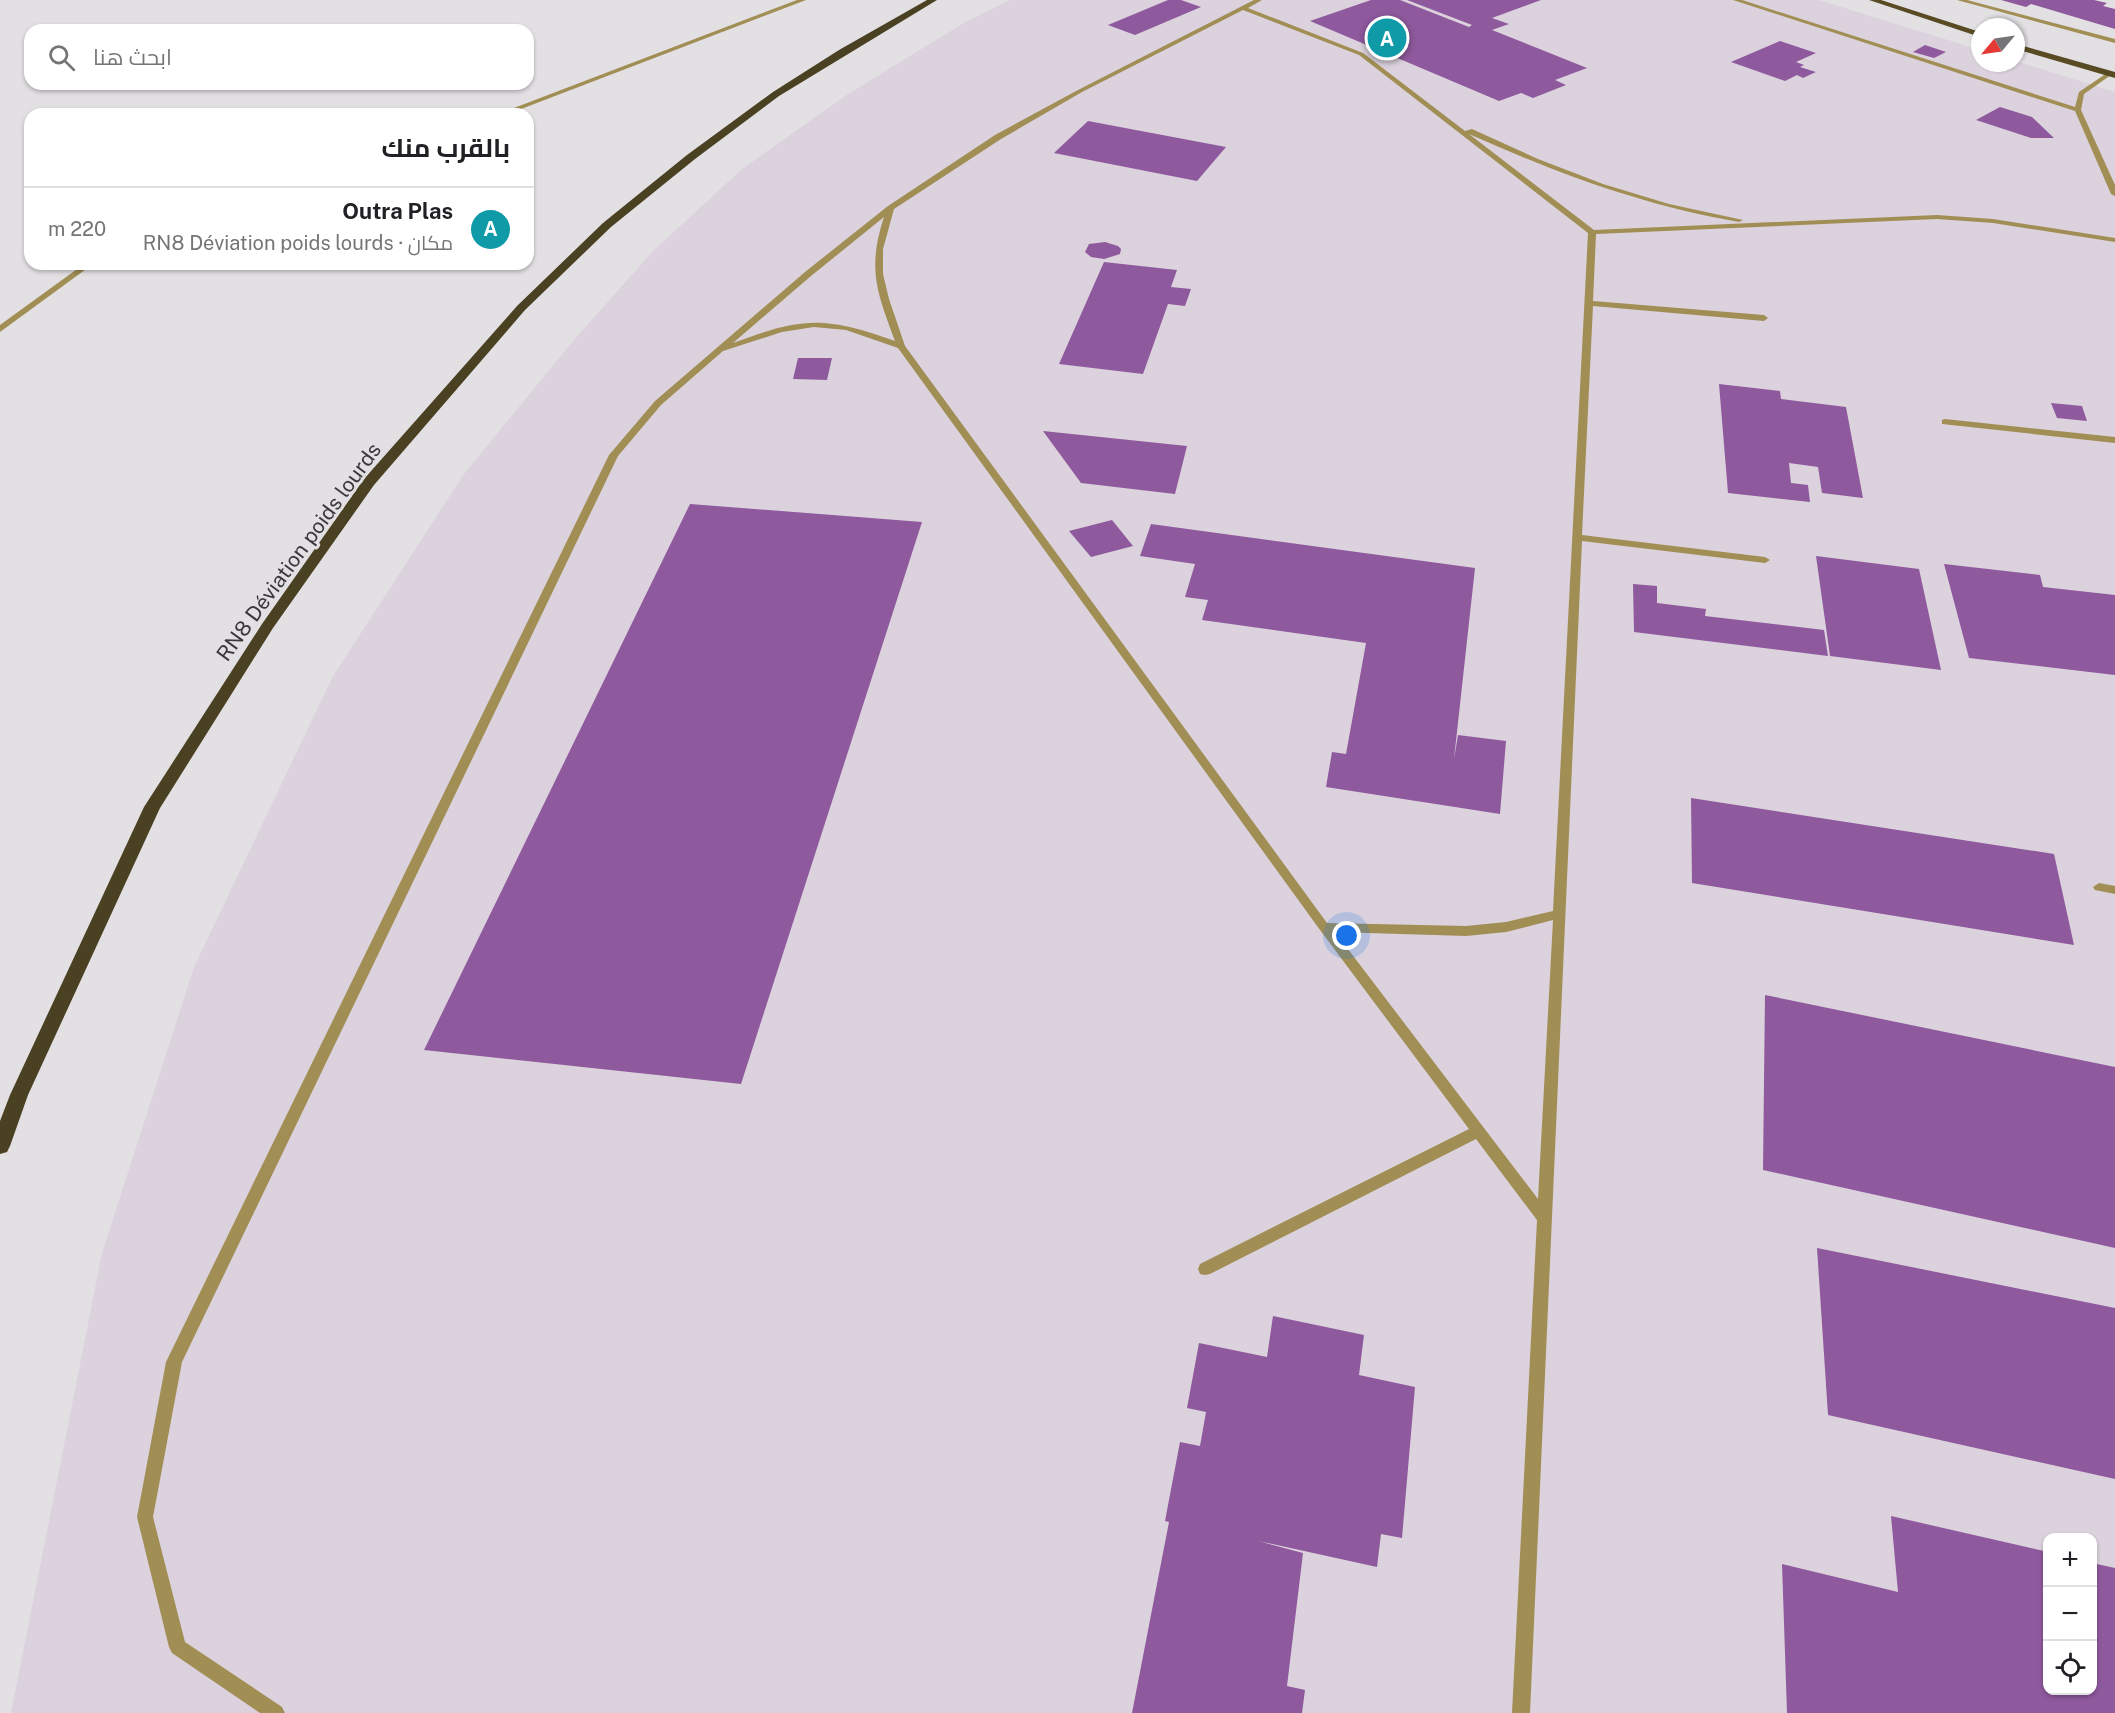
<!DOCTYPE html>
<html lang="ar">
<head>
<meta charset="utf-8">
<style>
	body { margin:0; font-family:"Public Sans",Cairo,sans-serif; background:#f2f2f2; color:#202124; direction:rtl }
	.controls { position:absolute; right:18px; bottom:18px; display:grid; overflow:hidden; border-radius:12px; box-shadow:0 2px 4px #0004 }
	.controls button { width:54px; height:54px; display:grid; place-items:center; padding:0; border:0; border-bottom:2px solid #e0e0e0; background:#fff; color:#202124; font:30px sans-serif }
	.compass { position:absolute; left:1971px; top:18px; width:54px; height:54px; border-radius:50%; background:#fff; box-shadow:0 2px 4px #0004; rotate:241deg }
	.you { position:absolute; left:1347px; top:936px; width:21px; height:21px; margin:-15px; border:4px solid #fff; border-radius:50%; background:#1a73e8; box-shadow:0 0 0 9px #1a73e833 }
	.badge { display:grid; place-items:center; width:39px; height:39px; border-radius:50%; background:#8f751a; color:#fff; font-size:20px; font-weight:700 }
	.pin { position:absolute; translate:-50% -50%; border:3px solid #fff; box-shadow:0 2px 6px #0006 }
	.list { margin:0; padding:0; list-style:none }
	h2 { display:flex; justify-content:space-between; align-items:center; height:78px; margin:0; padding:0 24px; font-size:26px }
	h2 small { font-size:20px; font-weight:400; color:#757577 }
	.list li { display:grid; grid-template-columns:39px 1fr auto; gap:18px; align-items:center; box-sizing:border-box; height:84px; padding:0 24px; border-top:2px solid #e0e0e0 }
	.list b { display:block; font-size:22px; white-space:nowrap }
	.list p { margin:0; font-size:20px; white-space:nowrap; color:#757577 }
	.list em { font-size:20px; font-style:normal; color:#757577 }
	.icon { flex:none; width:33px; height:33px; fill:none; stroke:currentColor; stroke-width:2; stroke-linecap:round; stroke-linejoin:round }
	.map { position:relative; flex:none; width:2115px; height:1713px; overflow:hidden; direction:ltr }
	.search { position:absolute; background:#fff; box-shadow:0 2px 4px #0004; left:24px; top:24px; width:510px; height:66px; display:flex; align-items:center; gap:15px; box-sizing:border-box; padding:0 21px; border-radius:18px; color:#757577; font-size:22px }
	.panel { position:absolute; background:#fff; box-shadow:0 2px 4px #0004; left:24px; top:108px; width:510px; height:162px; border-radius:18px; direction:rtl }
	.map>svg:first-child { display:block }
	.built { fill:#dbd2dd; fill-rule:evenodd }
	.building { fill:#8f599d }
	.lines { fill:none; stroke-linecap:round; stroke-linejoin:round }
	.service { fill:#a18e54; fill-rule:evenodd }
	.minor { fill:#a18e54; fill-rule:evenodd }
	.primary { fill:#584b23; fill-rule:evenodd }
	.trunk { fill:#4a4022; fill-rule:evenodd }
	.labels { text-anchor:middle; stroke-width:6; stroke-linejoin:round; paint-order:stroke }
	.street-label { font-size:21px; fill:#3a383a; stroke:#e3e0e4 }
</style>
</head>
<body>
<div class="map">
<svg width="2115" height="1713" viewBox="0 0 2115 1713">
	<rect width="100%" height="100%" fill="#e3e0e4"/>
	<!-- built -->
	<path class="built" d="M1010,0H1819L1980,50V63L2016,61L2115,92V1713H11L102,1253L194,967L333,676L464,474L573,341L653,251L742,169L848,94L967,21ZM2048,1538H2092V1690H2048Z"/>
	<!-- building -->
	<g class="building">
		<path d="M1168,0H1181L1201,7L1135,35L1108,25Z"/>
		<path d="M1371,0H1400L1469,27L1472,25L1407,0H1541L1492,18L1509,24L1492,30L1587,68L1555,80L1566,85L1533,98L1521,93L1499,101L1310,21Z"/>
		<path d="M2001,0H2094L2107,3L2103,6L2115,9V29L2031,4L2026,7Z"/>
		<path d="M1780,41L1816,53L1796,62L1804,65L1800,67L1816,72L1803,78L1797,75L1785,81L1731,62Z"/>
		<path d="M1925,45L1946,52L1934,58L1913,52Z"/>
		<path d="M2000,107L2032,117L2054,138H2031L1976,120Z"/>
		<path d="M1088,121L1226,147L1197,181L1054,153Z"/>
		<path d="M1105,242L1118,246L1121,249L1120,254L1104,259L1091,257L1085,252L1089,244Z"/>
		<path d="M1104,262L1177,270L1171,287L1191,289L1185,306L1168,304L1143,374L1059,364Z"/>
		<path d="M798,358H832L827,380L793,379Z"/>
		<path d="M1719,384L1780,391L1781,399L1846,407L1863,498L1822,493L1818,467L1789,463L1791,483L1808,485L1810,502L1728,493Z"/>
		<path d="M2051,403L2082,406L2087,421L2057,418Z"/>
		<path d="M1043,431L1187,446L1175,494L1081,483Z"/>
		<path d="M690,504L922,522L741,1084L424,1050Z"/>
		<path d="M1112,520L1133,546L1091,557L1069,531Z"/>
		<path d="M1151,524L1475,568L1454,759L1458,735L1506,741L1500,814L1326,787L1332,752L1346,754L1366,643L1202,620L1208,600L1185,597L1195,564L1140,556Z"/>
		<path d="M1816,556L1919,569L1941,670L1830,656Z"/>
		<path d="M1944,564L2040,575L2043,587L2115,595V675L1969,658Z"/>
		<path d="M1633,584L1657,586V603L1706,609L1705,616L1824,630L1828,656L1634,632Z"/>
		<path d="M1691,798L2054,854L2074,945L1692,883Z"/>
		<path d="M1765,995L2115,1067V1248L1763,1170Z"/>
		<path d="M1817,1248L2115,1308V1479L1828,1415Z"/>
		<path d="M1273,1316L1364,1335L1359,1375L1415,1387L1402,1538L1381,1534L1377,1567L1258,1541L1303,1553L1287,1686L1305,1690L1302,1713H1132L1169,1522L1165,1521L1180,1442L1200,1446L1206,1412L1187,1408L1199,1343L1267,1357Z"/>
		<path d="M1891,1516L2048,1552V1690H2092V1563L2115,1568V1713H1787L1782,1564L1898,1592Z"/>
	</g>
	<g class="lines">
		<!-- service -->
		<g class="service">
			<path d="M1254,0H1262L1248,8L1363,53L1465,131L1472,129L1538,159L1603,184L1669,204L1743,220L1739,222C1641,205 1559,174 1469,134L1594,230L1937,215L1993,219L2115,238V242L1993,223L1937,219L1596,234L1593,301L1764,315L1768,318L1764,321L1593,306L1582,535L1765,557L1770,560L1765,563L1582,541L1530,1713H1512L1537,1220L1476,1139L1210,1274L1205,1275L1200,1274L1198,1269L1200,1264L1469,1129L1320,930L898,348L846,330L814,327L782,332L723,351L661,405L618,456L182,1362L153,1517L185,1642L282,1707L285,1713H260L172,1653L169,1647L137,1517L166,1362L609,455L655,401L805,272L888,206L995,135L1078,90ZM1243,10L1359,55L1588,233L1553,911L1506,922L1466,926L1327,923L905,346L889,299L883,274V249L894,209L1001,139L1082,92ZM884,217C867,269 877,292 895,341C824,316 803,317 733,343L811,276ZM1553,920L1538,1199L1335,932L1466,936L1506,932Z"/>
			<path d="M1733,0H1742L2075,107L2079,92L2107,73H2111V75L2084,94L2081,110L2115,185V196L2111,194L2075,111Z"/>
			<path d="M1957,0H1967L2115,39V43Z"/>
			<path d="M1945,419L2115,437V443L1942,424V420Z"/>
			<path d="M2099,883L2115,886V894L2095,890L2093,887Z"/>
		</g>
		<!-- minor -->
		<g class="minor">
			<path d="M797,0H806L508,114H498Z"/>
			<path d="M84,264H93L0,332V325Z"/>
		</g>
		<!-- primary -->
		<g class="primary">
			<path d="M1869,0H1881L1980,32V37Z"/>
			<path d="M2016,44L2115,72V78L2016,49Z"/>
		</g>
		<!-- trunk -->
		<path class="trunk" d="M927,0H937L779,96L695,159L611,227L525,310L374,485L273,628L160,808L28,1095L10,1146L7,1152L0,1154V1121L10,1095L144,807L262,624L364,479L517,306L603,223L687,155L773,92L839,50Z"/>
	</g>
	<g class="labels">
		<!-- street labels -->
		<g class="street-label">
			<text transform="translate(299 552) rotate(-54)" y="7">RN8 Déviation poids lourds</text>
		</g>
	</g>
</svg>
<div class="controls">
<button>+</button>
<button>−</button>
<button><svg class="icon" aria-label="locate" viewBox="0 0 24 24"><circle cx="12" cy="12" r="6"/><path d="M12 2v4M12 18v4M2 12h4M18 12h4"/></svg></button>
</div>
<svg class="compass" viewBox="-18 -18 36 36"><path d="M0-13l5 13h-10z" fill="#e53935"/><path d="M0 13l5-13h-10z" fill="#757577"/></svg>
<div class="you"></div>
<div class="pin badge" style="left:1387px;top:38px;background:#0f9aa8">A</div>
<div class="search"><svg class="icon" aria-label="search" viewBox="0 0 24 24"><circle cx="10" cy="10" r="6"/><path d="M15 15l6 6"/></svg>ابحث هنا</div>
<section class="panel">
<h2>بالقرب منك<small></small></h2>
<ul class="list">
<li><span class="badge" style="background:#0f9aa8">A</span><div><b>Outra Plas</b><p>مكان · RN8 Déviation poids lourds</p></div><em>220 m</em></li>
</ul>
</section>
</div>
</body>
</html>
